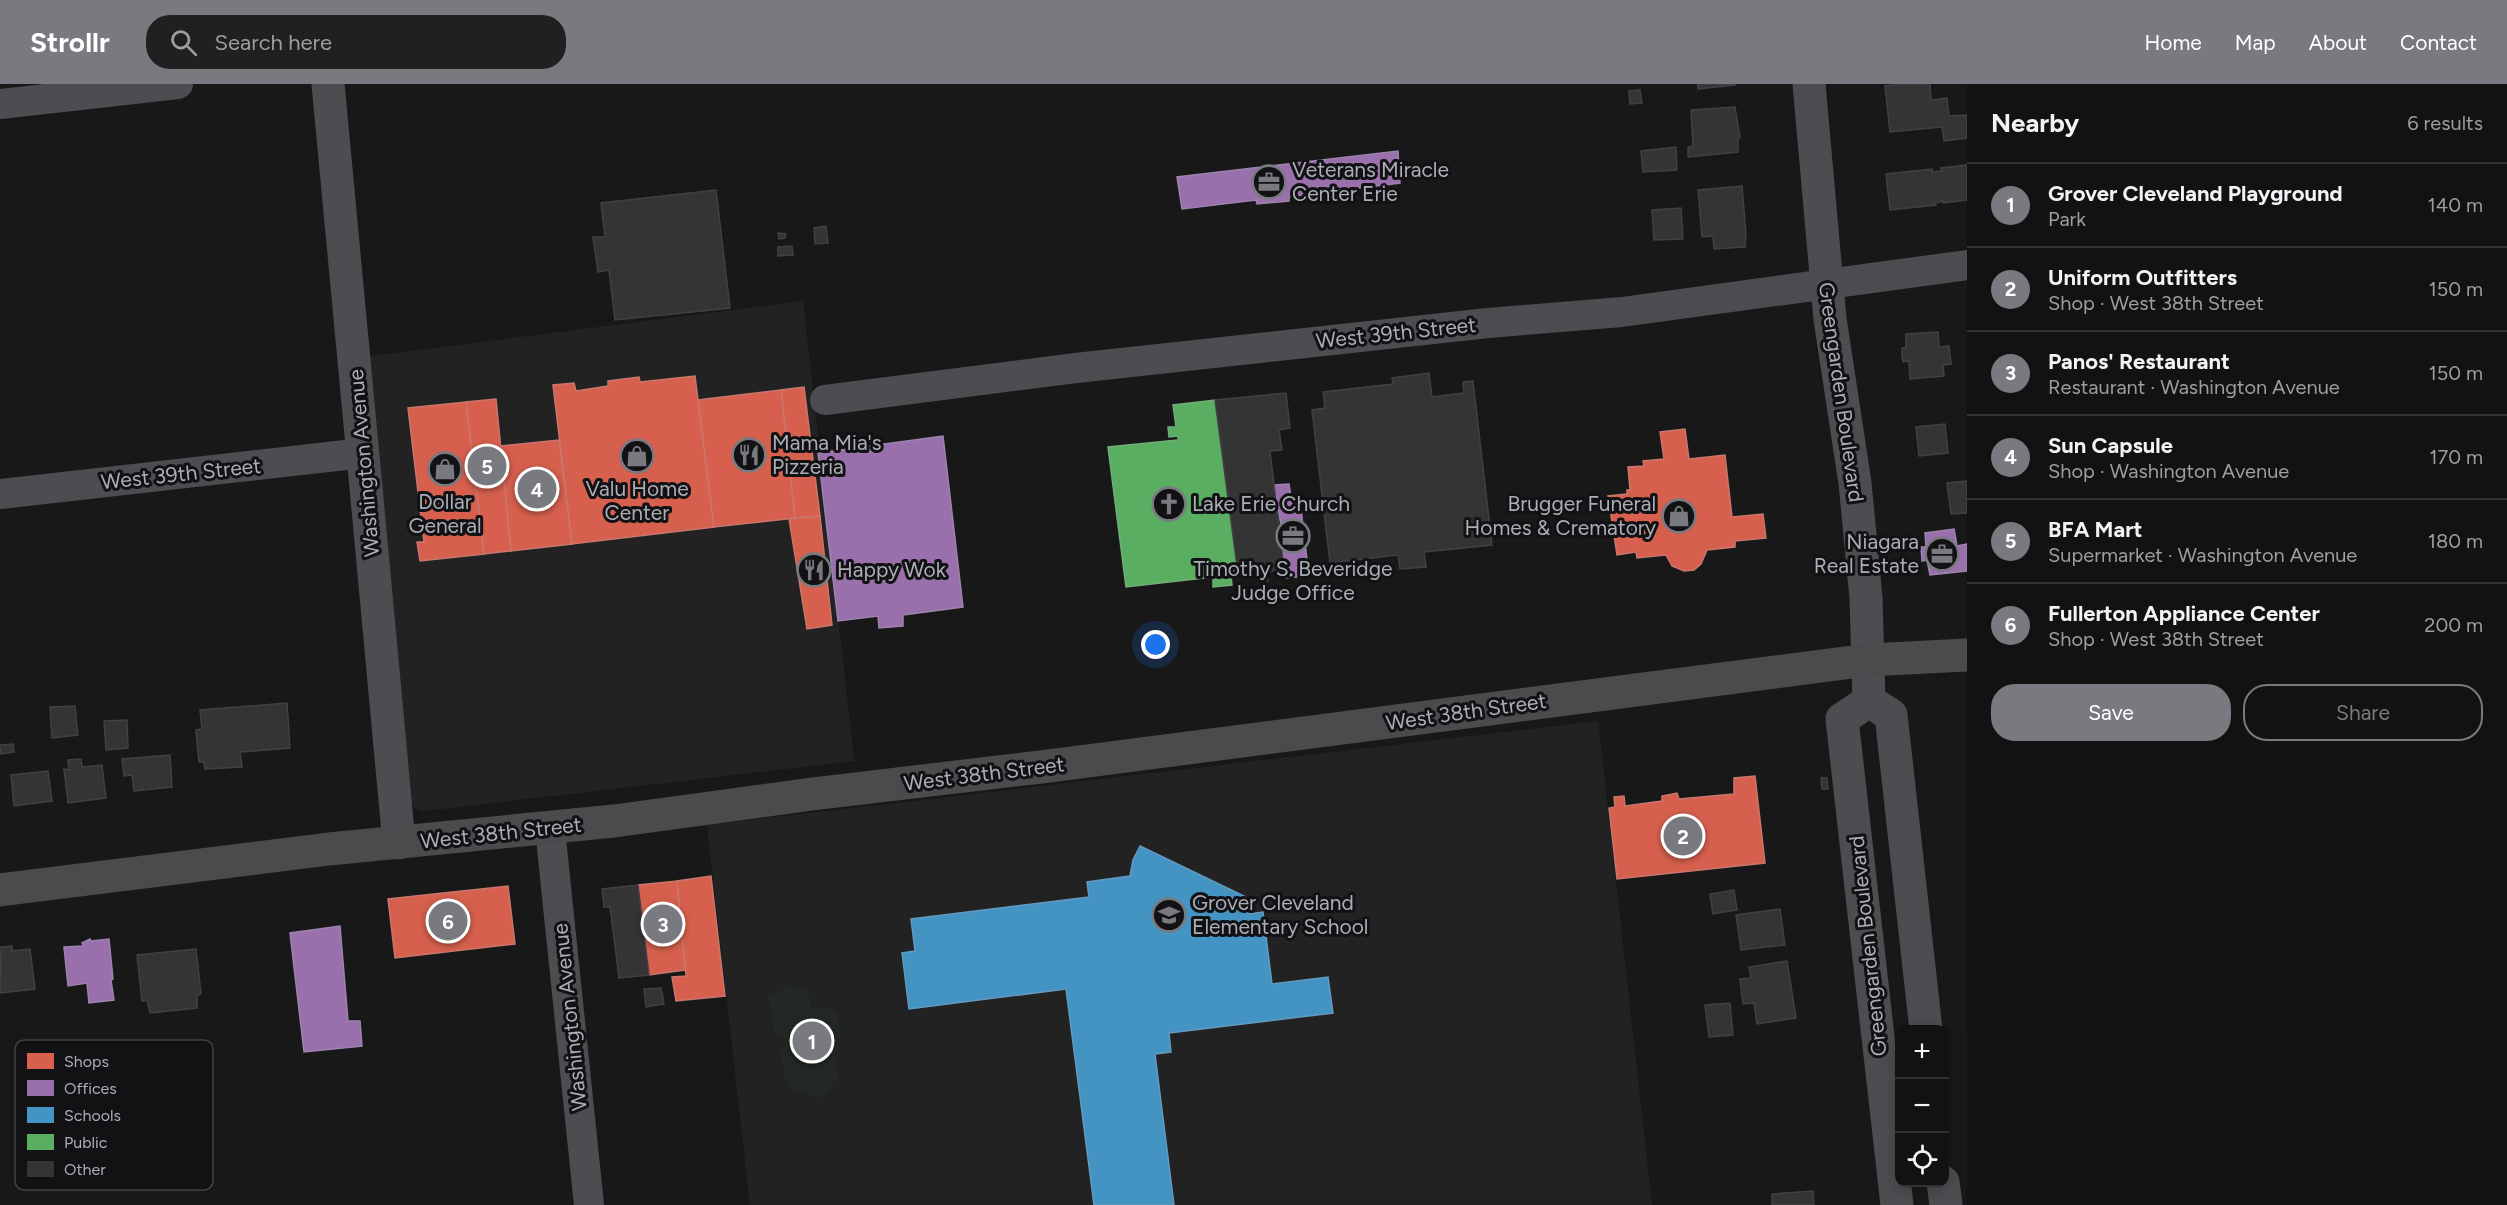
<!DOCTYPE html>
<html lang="en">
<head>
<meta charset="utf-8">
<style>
	body { margin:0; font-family:Figtree,sans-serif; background:#1f2020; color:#f1f3f6 }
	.controls { position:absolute; right:18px; bottom:18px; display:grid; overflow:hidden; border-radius:12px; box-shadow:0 3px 15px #0003 }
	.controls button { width:54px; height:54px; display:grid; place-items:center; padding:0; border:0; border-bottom:2px solid #313232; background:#121212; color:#f1f3f6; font:30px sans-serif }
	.you { position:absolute; left:1156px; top:561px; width:21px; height:21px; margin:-15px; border:4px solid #fff; border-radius:50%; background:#1a73e8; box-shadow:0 0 0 9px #1a73e833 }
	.badge { display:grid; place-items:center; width:39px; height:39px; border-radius:50%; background:#787a7f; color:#fff; font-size:20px; font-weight:700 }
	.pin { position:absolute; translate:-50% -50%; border:3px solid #fff; box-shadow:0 2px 6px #0006 }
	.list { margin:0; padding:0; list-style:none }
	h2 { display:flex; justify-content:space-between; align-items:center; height:78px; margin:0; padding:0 24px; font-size:26px }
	h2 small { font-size:20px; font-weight:400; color:#9c9e9f }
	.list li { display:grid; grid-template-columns:39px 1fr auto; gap:18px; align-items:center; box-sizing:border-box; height:84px; padding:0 24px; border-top:2px solid #313232 }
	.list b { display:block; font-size:22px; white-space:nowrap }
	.list p { margin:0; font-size:20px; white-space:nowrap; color:#9c9e9f }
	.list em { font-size:20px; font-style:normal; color:#9c9e9f }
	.actions { display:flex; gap:12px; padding:18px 24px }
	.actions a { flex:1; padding:14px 0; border:2px solid #787a7f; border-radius:24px; text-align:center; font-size:21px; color:#787a7f }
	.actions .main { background:#787a7f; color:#fff }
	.icon { flex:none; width:33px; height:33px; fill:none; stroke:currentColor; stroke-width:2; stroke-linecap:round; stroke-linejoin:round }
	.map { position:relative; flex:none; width:1967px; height:1121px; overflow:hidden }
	header { display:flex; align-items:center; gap:36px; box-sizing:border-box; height:84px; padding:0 30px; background:#787a7f; color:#fff }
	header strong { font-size:28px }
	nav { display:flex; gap:33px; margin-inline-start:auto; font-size:21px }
	.search { width:420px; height:54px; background:#1f2020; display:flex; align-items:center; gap:15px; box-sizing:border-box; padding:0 21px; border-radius:24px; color:#9c9e9f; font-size:22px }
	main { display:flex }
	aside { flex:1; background:#121212 }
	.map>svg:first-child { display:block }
	.built { fill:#222223 }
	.green { fill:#222823 }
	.shops { fill:#d6604d; stroke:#c9776d; stroke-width:1.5 }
	.offices { fill:#9970ab; stroke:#9e83af; stroke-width:1.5 }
	.schools { fill:#4393c3; stroke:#629bbf; stroke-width:1.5 }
	.public { fill:#5aae61; stroke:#72ae7b; stroke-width:1.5 }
	.building { fill:#343435; stroke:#414144; stroke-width:1.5 }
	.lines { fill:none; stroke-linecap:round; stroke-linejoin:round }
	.minor { stroke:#4d4d51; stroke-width:30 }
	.tertiary { stroke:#4d4d51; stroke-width:33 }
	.secondary { stroke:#4b4b4e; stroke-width:33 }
	.labels { text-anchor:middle; stroke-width:6; stroke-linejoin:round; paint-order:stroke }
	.poi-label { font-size:21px; fill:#abaeb7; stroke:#121214; text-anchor:start }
	.street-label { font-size:21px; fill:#abaeb7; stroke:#121214 }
	.key { fill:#121214; stroke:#404145; stroke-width:1.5 }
	.key-label { font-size:16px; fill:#abaeb7 }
</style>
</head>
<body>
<header>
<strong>Strollr</strong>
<div class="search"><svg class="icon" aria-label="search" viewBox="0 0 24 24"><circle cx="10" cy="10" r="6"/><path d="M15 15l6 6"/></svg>Search here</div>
<nav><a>Home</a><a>Map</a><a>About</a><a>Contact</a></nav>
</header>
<main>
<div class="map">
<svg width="1967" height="1121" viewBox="0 0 1967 1121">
	<rect width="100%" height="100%" fill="#181818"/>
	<!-- built -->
	<g class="built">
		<path d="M803,217L854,677L433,726L420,727L414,723L411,719L370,272Z"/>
		<path d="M1598,637L1652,1121H750L707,741Z"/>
	</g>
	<!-- green -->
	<path class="green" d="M787,901L797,905H808L811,926L831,923L838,931L841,954L835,972L839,993L824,1011L819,1014L792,1006L787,1001L783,989L784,986L780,968L785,958L782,952L775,953L768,910L779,909Z"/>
	<!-- shops -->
	<g class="shops">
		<path d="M695,292L714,443L572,460L553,301L574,299L576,307L608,302V297L639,293L640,298Z"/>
		<path d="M804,303L820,432L795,434L781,306Z"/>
		<path d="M781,306L795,434L714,443L698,316Z"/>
		<path d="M496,315L511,467L484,470L466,318Z"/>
		<path d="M466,318L484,470L420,477L417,458H424L408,324Z"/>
		<path d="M1685,345L1689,375L1725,371L1732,433L1763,430L1766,454L1735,457V463L1707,466L1701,480L1694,486L1684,487L1672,482L1666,471L1637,474L1636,468L1617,471L1608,412L1627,410V406H1630L1628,383L1644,382L1643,377L1664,375L1660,348Z"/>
		<path d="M559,356L572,460L511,467L501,362Z"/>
		<path d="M820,432L832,541L807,545L789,435Z"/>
		<path d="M1755,692L1765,779L1617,795L1609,724L1615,723L1614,713L1624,712L1625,722L1662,717V712L1677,709L1679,715L1734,710V694Z"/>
		<path d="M711,792L725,912L676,917L672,893L686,892L677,797Z"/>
		<path d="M677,797L685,886L649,891L638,801Z"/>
		<path d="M508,802L515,860L395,874L388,815Z"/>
	</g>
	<!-- offices -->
	<g class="offices">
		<path d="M1398,67L1400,99L1289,113V117L1257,120L1256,116L1182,125L1177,93Z"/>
		<path d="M943,352L963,523L903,531V542L879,544L878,532L838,537L818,369Z"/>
		<path d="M1289,400L1293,426L1301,425L1309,492L1285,494L1281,441L1274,401Z"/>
		<path d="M1954,445L1957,462L1967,460V487L1930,491L1927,476L1922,477L1921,463H1926L1925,449Z"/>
		<path d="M340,842L348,937H360L362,962L304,968L290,849Z"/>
		<path d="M90,855L91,857L109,855L113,895L111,896L114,916L89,919L87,899L68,902L64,863L83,862L82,859Z"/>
	</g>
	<!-- schools -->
	<path class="schools" d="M1140,762L1246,813L1248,830L1263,828L1272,900L1328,893L1333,929L1169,949L1171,968L1155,970L1174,1121H1094L1066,905L909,925L902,869L915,867L911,835L1089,813L1087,798L1130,792L1133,776Z"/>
	<!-- public -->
	<path class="public" d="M1215,316L1238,490L1231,492L1232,501L1213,503V493L1126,503L1108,363L1178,356V352L1169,353L1168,343H1176L1173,321Z"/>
	<!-- building -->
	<g class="building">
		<path d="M1698,0H1735V1L1698,5Z"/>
		<path d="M1905,0H1930L1931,16L1947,14L1949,32L1967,31V54L1944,57L1942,43L1890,48L1885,2Z"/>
		<path d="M1640,6L1642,19L1630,20L1629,7Z"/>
		<path d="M1735,23L1740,54L1738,55V68L1688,73V63L1693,62L1691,26Z"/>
		<path d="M1676,63L1677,86L1643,88L1641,67Z"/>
		<path d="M1967,81V116L1943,119V117L1935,119L1936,121L1890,126L1886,90L1932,85V88L1942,87L1941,84Z"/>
		<path d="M1742,102L1746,150L1745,163L1714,165L1713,152L1702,153L1698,106Z"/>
		<path d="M716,106L730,224L615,236L609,186L598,188L593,153H605L601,119Z"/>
		<path d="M1681,124L1683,155L1654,156L1652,126Z"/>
		<path d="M826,142L828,159L815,160L814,144Z"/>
		<path d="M778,149L786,150L785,154L779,155Z"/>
		<path d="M792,162L793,171L778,172V163Z"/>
		<path d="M1938,248L1939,263L1949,262L1951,280L1943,281L1944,292L1910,295L1909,277L1903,278L1902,272V264H1906V250Z"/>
		<path d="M1429,289L1432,313L1464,309L1463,298L1473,297L1492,461L1424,468L1426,483L1400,485L1398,471L1330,479L1312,326L1325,324L1323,308L1393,300L1392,294Z"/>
		<path d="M1286,309L1290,344L1279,346L1282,366L1270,367L1284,485L1267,488L1268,497L1259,498L1258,488L1238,490L1215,316Z"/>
		<path d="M1945,340L1948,369L1919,372L1916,343Z"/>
		<path d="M1967,397V429L1951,430L1947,399Z"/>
		<path d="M287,619L290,664L240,668L242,683L205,685L204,678H199L196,646L202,645L200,626Z"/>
		<path d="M75,622L78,651L52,654L50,623Z"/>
		<path d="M127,636L128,664L106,666L104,637Z"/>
		<path d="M13,660L14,668L1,670L0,661Z"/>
		<path d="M170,671L172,703L134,707L132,691L124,692L122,675Z"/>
		<path d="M81,675L82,683L102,681L106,714L68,719L64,685L69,686L68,676Z"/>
		<path d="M48,687L52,717L14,722L11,691Z"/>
		<path d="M1821,694H1827L1828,705H1822Z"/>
		<path d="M638,801L649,891L619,894L610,823H604L602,805Z"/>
		<path d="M1734,806L1737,826L1713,830L1710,810Z"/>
		<path d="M1780,825L1785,861L1741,866L1736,831Z"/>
		<path d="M12,862V867L30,865L35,905L0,909L1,863Z"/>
		<path d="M196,865L201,910L197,911V924L150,929L147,916L142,917L137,871Z"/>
		<path d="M1787,877L1796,934L1757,940L1754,919L1743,920L1740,895L1751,894L1749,883Z"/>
		<path d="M661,904L664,920L646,923L644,905Z"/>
		<path d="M1730,919L1733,951L1709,953L1705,921Z"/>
		<path d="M1813,1107L1814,1121H1772V1110Z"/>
	</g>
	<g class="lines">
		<!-- minor -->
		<g class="minor">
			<path d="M0,20L178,0"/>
			<path d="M825,316L1076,284L1488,239L1622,228L1967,181"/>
			<path d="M0,410L363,369"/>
			<path d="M550,745L589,1121"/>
		</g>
		<!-- tertiary -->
		<g class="tertiary">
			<path d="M328,0C353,253 375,506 399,759"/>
			<path d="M1809,0L1830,235L1855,399L1866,514L1869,617"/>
			<path d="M1869,617L1842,635L1897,1121"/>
			<path d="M1869,617L1891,631L1926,946"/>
			<path d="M1943,1098L1946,1121"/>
		</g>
		<!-- secondary -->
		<path class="secondary" d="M0,806L329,765L614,737L812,710L1041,683L1868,576L1967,571"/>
	</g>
	<!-- icons -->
	<defs>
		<g id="office-ring" transform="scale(1.725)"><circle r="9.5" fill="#121214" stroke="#787a7f" stroke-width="1.5"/><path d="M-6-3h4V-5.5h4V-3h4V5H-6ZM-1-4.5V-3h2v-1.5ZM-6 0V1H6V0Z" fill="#787a7f"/></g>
		<g id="restaurant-ring" transform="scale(1.725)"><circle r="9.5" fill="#121214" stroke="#787a7f" stroke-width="1.5"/><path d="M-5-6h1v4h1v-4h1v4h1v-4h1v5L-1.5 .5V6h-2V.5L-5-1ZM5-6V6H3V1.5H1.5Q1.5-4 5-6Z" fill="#787a7f"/></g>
		<g id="shop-ring" transform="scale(1.725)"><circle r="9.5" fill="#121214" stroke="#787a7f" stroke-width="1.5"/><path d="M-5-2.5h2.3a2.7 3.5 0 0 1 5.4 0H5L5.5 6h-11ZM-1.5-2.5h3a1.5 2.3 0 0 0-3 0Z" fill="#787a7f"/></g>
		<g id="church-ring" transform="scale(1.725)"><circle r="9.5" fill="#121214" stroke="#787a7f" stroke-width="1.5"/><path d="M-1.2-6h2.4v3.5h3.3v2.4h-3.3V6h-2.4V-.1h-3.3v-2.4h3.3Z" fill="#787a7f"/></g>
		<g id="school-ring" transform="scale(1.725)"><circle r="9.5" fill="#121214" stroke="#787a7f" stroke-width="1.5"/><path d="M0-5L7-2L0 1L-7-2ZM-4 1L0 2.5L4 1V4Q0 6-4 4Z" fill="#787a7f"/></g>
	</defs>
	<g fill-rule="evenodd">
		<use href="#office-ring" x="1269" y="98"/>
		<use href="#restaurant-ring" x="749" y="371"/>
		<use href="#shop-ring" x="637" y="372"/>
		<use href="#shop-ring" x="445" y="385"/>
		<use href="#church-ring" x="1169" y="420"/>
		<use href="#shop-ring" x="1679" y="432"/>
		<use href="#office-ring" x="1293" y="452"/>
		<use href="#office-ring" x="1942" y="470"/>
		<use href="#restaurant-ring" x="814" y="486"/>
		<use href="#school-ring" x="1169" y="831"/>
	</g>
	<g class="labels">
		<!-- poi labels -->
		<g class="poi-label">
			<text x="1292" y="93">Veterans Miracle<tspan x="1292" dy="24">Center Erie</tspan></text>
			<text x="772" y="366">Mama Mia's<tspan x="772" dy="24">Pizzeria</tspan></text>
			<text x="637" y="412" text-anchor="middle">Valu Home<tspan x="637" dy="24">Center</tspan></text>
			<text x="445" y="425" text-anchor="middle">Dollar<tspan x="445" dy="24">General</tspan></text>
			<text x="1192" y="427">Lake Erie Church</text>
			<text x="1656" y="427" text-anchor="end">Brugger Funeral<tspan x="1656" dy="24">Homes &amp; Crematory</tspan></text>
			<text x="1919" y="465" text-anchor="end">Niagara<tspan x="1919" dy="24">Real Estate</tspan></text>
			<text x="1293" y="492" text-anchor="middle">Timothy S. Beveridge<tspan x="1293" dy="24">Judge Office</tspan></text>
			<text x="837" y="493">Happy Wok</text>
			<text x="1192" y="826">Grover Cleveland<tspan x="1192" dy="24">Elementary School</tspan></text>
		</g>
		<!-- street labels -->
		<g class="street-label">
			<text transform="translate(1396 249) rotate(-6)" y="7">West 39th Street</text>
			<text transform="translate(1841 308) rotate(82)" y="7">Greengarden Boulevard</text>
			<text transform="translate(364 379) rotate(-95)" y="7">Washington Avenue</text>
			<text transform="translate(181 390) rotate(-6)" y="7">West 39th Street</text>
			<text transform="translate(1466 628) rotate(-8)" y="7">West 38th Street</text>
			<text transform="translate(984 690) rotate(-7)" y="7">West 38th Street</text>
			<text transform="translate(501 749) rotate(-6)" y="7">West 38th Street</text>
			<text transform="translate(1868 862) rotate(-96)" y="7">Greengarden Boulevard</text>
			<text transform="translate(570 933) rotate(-96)" y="7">Washington Avenue</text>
		</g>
	</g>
	<!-- legend -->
	<rect x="15" y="956" width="198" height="150" rx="9" class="key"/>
	<rect x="27" y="969" width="27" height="16" fill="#d6604d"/>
	<rect x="27" y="996" width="27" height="16" fill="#9970ab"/>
	<rect x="27" y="1023" width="27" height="16" fill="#4393c3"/>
	<rect x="27" y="1050" width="27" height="16" fill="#5aae61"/>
	<rect x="27" y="1077" width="27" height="16" fill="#343435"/>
	<g class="key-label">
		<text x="64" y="983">Shops</text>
		<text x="64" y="1010">Offices</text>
		<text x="64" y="1037">Schools</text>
		<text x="64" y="1064">Public</text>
		<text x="64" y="1091">Other</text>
	</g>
</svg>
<div class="controls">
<button>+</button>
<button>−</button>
<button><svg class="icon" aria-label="locate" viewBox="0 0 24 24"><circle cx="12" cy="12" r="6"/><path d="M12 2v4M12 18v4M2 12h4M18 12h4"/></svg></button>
</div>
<div class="you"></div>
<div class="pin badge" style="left:812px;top:957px">1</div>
<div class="pin badge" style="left:1683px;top:752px">2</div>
<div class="pin badge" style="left:663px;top:840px">3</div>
<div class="pin badge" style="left:537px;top:405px">4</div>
<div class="pin badge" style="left:487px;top:382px">5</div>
<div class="pin badge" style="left:448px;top:837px">6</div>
</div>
<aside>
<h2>Nearby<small>6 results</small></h2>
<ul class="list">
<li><span class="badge">1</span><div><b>Grover Cleveland Playground</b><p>Park</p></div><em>140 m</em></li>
<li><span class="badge">2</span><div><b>Uniform Outfitters</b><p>Shop · West 38th Street</p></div><em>150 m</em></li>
<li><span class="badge">3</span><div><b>Panos' Restaurant</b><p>Restaurant · Washington Avenue</p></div><em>150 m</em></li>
<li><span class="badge">4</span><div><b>Sun Capsule</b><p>Shop · Washington Avenue</p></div><em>170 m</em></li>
<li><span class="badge">5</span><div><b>BFA Mart</b><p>Supermarket · Washington Avenue</p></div><em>180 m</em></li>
<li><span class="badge">6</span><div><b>Fullerton Appliance Center</b><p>Shop · West 38th Street</p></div><em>200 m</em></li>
</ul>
<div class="actions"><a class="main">Save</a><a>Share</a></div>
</aside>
</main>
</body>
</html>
